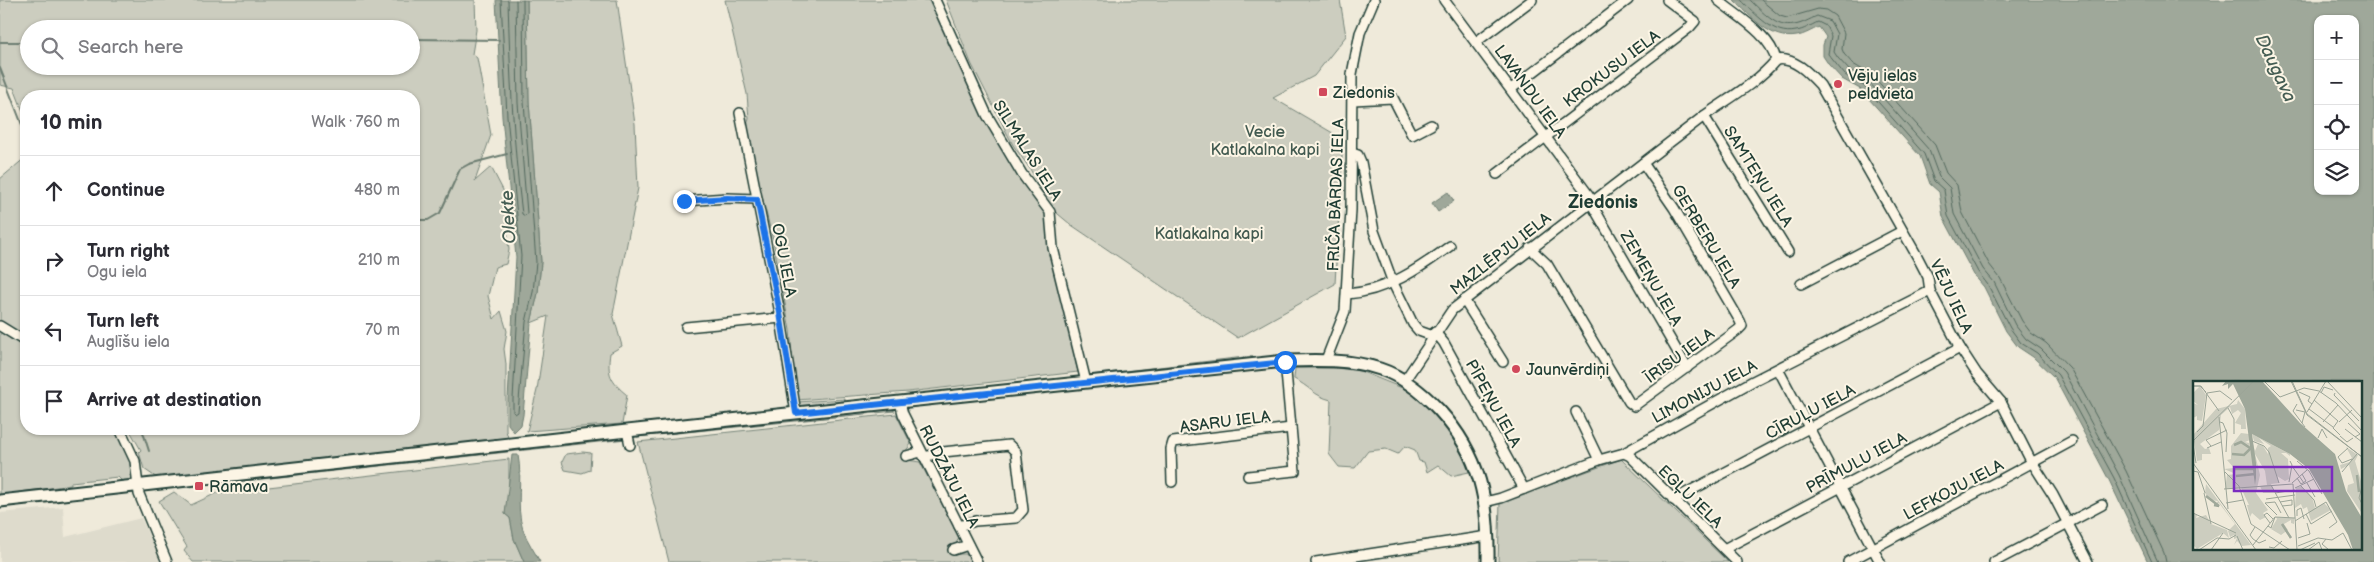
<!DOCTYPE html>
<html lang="en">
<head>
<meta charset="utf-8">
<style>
	body { margin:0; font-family:"Balsamiq Sans",sans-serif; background:#f7f7f7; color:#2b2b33 }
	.controls { position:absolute; right:15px; top:15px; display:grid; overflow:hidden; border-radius:10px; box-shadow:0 1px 4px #0004 }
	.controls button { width:45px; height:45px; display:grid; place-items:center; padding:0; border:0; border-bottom:1px solid #e1e1e2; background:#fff; color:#2b2b33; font:25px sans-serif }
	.stop { position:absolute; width:15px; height:15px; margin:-11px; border:4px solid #1a73e8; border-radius:50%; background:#fff }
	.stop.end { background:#1a73e8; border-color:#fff; box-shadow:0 1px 5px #0008 }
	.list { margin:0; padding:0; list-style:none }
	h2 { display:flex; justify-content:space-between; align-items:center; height:65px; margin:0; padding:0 20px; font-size:21px }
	h2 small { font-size:16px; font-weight:400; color:#7c7c81 }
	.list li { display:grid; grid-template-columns:32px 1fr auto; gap:15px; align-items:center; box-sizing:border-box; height:70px; padding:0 20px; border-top:1px solid #e1e1e2 }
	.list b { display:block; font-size:19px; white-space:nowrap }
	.list p { margin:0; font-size:16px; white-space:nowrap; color:#7c7c81 }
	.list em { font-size:16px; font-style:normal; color:#7c7c81 }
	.icon { flex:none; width:28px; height:28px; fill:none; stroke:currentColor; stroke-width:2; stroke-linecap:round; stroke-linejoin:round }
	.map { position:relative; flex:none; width:2374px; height:562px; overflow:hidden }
	.search { position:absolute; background:#fff; box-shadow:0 1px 4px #0004; left:20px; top:20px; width:400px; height:55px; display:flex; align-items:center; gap:12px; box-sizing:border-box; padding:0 18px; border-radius:28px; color:#7c7c81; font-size:19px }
	.panel { position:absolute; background:#fff; box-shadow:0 1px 4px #0004; left:20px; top:90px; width:400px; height:345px; border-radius:20px }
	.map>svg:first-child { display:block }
	.built { fill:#dedbcc }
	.green { fill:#cccdbf; stroke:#76857a; fill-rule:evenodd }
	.water { fill:#9fa89a; stroke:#6c7d71; fill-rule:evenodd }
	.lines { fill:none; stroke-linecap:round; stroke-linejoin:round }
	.shore { stroke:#52685d; stroke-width:1 }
	.stream { stroke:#6c7d71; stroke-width:2 }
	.minor-casing { stroke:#1f3d34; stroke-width:12 }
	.major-casing { stroke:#1f3d34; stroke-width:15 }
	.minor { stroke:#fcf5e5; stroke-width:9 }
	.major { stroke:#fcf5e5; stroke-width:11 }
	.route { stroke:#1a73e8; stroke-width:6 }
	.poi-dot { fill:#d1495b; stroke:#fcf5e5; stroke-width:2 }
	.labels { text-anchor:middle; stroke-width:4; stroke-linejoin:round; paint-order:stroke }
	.street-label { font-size:16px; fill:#1f3d34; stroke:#fcf5e5 }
	.poi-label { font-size:16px; fill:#1f3d34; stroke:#fcf5e5; text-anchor:start }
	.park-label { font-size:16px; fill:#425a50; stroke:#fcf5e5 }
	.water-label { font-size:18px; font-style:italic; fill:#455d53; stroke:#fcf5e5 }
	.neighbourhood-label { font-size:18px; font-weight:bold; fill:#1f3d34; stroke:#fcf5e5 }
	.inset-river { fill:none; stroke:#9fa89a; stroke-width:2.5 }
	.inset-road { fill:none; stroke:#9ca598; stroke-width:1 }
	.view { fill:#7b2cbf; fill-opacity:0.15; stroke:#7b2cbf; stroke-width:2.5 }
	.inset-edge { fill:none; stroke:#1f3d34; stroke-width:2.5 }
</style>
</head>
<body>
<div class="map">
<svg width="2374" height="562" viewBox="0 0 2374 562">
	<rect width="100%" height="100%" fill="#efeada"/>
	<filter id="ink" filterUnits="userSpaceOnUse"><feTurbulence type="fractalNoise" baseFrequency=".02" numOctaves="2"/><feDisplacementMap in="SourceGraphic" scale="10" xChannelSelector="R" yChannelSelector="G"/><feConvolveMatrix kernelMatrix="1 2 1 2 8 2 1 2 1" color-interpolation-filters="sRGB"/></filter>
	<g filter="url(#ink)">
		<!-- built -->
		<path class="built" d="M63,507L65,537L141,518L161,562H0V513Z"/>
		<!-- green -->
		<g class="green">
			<path d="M0,0H475L476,30L472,54L477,58L491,135L475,181L491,167L504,192L509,250L506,264L495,267L488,296L494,319L501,311L507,331L504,349L506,364V431L509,440L157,478L144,469L139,452L141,450L129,429H414V96H26V119L14,88L0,85ZM29,29H411V66H29Z"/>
			<path d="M527,0H617L635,124L638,188L613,314L622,346L610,353C607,374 610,381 627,395L622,424L527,431L537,390L548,316L531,323L538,293L541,262L529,102Z"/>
			<path d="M725,0H933L945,29V37L966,79L1011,162L1047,214L1048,238L1078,372L908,392L796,400L790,330L773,240L745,129L749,119L747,94Z"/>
			<path d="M946,0H1340L1346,36L1314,76L1273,98L1343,139L1335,284L1238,338L1070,224L1052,209L1030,169L1013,145L971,63Z"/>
			<path d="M26,157V338L0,321V179Z"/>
			<path d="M0,331L12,340L26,346V429H115C125,445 131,460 134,478L124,483L118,477L71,482V485L0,495Z"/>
			<path d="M1253,356L1254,359L1094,377L1090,375Z"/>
			<path d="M1295,368H1336L1360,371L1412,392L1437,417L1458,443L1469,472L1451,476L1438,465L1427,472L1424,462L1419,461L1415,450L1405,446L1398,454L1386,449L1368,451L1355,468L1339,467L1329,454L1331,400C1314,396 1309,386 1294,379Z"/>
			<path d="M845,399V401L821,407L802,409L797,402Z"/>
			<path d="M890,409L895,411L637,437L641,434Z"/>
			<path d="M896,414L911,444L905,452L907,460L920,462L959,537L956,544L951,547L953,554H966L971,562H669L638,442Z"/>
			<path d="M623,437L626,439L207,485L210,483Z"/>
			<path d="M583,452L591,453L590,470L582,473L565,470L562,462L566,454Z"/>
			<path d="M509,459V496L505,514L510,518L514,539L524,562H193L184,551L187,547L159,501L174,492L191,505L217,493Z"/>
			<path d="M1621,459L1728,562H1498L1500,503Z"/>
		</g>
		<!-- water -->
		<g class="water">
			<path d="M496,0H527L529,102L541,262L538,293L531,323L523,415L521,425L514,432L508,424V399L516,257L502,117Z"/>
			<path d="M1734,0H2374V562H2148L2109,480L2054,377L2033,357L2018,347L2006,331L1984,287L1974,275L1943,217L1939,192L1930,184L1920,156L1860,89L1842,79L1829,65L1823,56V45L1826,37L1819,27C1812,30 1804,35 1797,36C1770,41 1751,16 1734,0ZM2318,19H2355V191H2318ZM2194,382H2360V548H2194Z"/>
			<path d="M1448,192L1454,201L1438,212L1432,203Z"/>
			<path d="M512,455H518C523,480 515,505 523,530C527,541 535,552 540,562H524L514,539L510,518L505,514Z"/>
		</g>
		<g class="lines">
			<!-- shore -->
			<g class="shore">
				<path d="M501,0L507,116L521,256L513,399V412L515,414L518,412L526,322L533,292L536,262L524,102L523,0"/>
				<path d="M508,0C510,71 513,143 522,214L525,216L527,213L518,103L516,0"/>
				<path d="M1741,0C1756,14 1773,36 1796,31C1804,30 1811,25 1818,22L1826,26L1831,36L1828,54L1845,75L1864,86L1924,154L1934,181L1944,190L1948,216L1978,272L1988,285L2010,328L2021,343L2037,353L2058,375L2114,478L2152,562"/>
				<path d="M1750,0C1762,11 1776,29 1794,25C1802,24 1810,19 1817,16L1830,21L1837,34L1834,52L1838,58L1849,70L1868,81L1929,150L1939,177L1950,188L1954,214L1965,235L1983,269L1994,282L2015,325L2026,339L2041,349L2064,372L2119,475L2158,562"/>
				<path d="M1761,0L1780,16L1787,18L1818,9L1826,10L1835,16L1844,33L1842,49L1844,54L1853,64L1873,76L1935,145L1946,173L1957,185L1962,212L1989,264L2000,278L2022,321L2031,333L2046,343L2070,368L2126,471L2164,553L2166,562"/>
			</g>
			<!-- stream -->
			<g class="stream">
				<path d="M411,39L499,40"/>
				<path d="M0,42H29"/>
				<path d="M0,68L26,135"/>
				<path d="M414,220H428L440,213L460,169L469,164L507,154"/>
				<path d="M142,429L149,451"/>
			</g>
			<!-- minor casing -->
			<g class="minor-casing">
				<g id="minor">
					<path d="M935,0L987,115L1022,174L1050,212L1053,248L1086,382"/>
					<path d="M1444,0L1593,201"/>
					<path d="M1718,0C1737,16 1771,35 1776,60"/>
					<path d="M1476,42L1532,0"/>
					<path d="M1776,60C1793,56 1809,73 1820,85L1917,256L1928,277L1930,291L1960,348L1977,374L2001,402L2030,459L2053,495L2088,562"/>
					<path d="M1511,89L1628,0"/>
					<path d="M1353,100L1393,98L1412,135L1431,125"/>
					<path d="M740,113L780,313L796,413"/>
					<path d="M1704,116L1788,252"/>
					<path d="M1352,153L1358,155L1361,162L1374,231L1393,283L1413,324L1419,331L1433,336"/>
					<path d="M1497,174L1689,28L1695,21L1667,0"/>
					<path d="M684,201L727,198L757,199"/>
					<path d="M1591,203L1687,368"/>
					<path d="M1530,248L1547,264L1629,402L1634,406L1738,330L1742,326L1740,321L1674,208L1643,163"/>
					<path d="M1801,284L1902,231"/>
					<path d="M1347,294C1387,291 1419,269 1450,246"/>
					<path d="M1464,300L1503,362"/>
					<path d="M0,326L26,342"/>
					<path d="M686,327L781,318"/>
					<path d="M1435,332L1444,343L1524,489"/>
					<path d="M1326,360L1345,311L1351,210L1352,74L1360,33L1374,0"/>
					<path d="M1778,369L1880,562"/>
					<path d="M1405,380L1452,310L1704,116C1728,99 1757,83 1776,60"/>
					<path d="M900,402L903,414L977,562"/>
					<path d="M1576,412L1599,460"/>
					<path d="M120,429L135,461L139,494L167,562"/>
					<path d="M627,431L630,445"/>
					<path d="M1624,453L1630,456L1737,562"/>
					<path d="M906,456L921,452"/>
					<path d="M924,457L943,452L1009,445L1016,452L1023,510L1016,518L975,521L959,526"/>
					<path d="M1248,476L1295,471L1285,361"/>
					<path d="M1172,482L1171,449L1173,442L1291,428"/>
					<path d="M1673,500L1960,348"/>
					<path d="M1485,502L1501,498L1599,460L1624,453L1753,381L1930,291"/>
					<path d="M1724,549L2001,402"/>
					<path d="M953,550L968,545"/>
					<path d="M1316,562L1488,536"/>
					<path d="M1848,562L2072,441"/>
					<path d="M1994,562L2102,505"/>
				</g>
			</g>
			<!-- major casing -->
			<g class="major-casing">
				<path id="major" d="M0,501L627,431L1285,361C1317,360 1350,359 1380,369C1404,377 1422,392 1439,410C1481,456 1489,502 1488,562"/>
			</g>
			<!-- minor -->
			<use href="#minor" class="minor"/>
			<!-- major -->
			<use href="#major" class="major"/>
		</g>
	</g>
	<g class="lines" filter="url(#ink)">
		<!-- route -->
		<path class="route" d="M684,201L727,198L757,199L780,313L796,413L1285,362"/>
	</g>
	<!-- markers -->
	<g class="poi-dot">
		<circle cx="1838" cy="84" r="5"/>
		<rect x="1318" y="87" width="10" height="10" rx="2.5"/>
		<circle cx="1516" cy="369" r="5"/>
		<rect x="194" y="481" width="10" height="10" rx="2.5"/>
	</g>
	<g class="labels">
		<!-- street labels -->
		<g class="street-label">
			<text transform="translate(1611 68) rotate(-37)" y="6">KROKUSU IELA</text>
			<text transform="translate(1531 91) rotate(54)" y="6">LAVANDU IELA</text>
			<text transform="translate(1028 150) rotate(58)" y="6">SILMALAS IELA</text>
			<text transform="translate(1759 176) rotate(58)" y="6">SAMTEŅU IELA</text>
			<text transform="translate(1335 195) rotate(-88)" y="6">FRIČA BĀRDAS IELA</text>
			<text transform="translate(1707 236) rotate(59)" y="6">GERBERU IELA</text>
			<text transform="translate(1500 253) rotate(-38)" y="6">MAZLĒPJU IELA</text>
			<text transform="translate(785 260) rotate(79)" y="6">OGU IELA</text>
			<text transform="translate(1652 278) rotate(60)" y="6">ZEMEŅU IELA</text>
			<text transform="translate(1952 296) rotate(65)" y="6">VĒJU IELA</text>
			<text transform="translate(1679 355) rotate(-36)" y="6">ĪRISU IELA</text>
			<text transform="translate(1704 391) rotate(-28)" y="6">LIMONIJU IELA</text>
			<text transform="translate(1494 403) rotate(61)" y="6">PĪPEŅU IELA</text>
			<text transform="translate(1810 411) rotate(-28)" y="6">CĪRUĻU IELA</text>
			<text transform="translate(1225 421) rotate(-7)" y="6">ASARU IELA</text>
			<text transform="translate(1856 462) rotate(-28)" y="6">PRĪMULU IELA</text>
			<text transform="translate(950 476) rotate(63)" y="6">RUDZĀJU IELA</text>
			<text transform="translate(1953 489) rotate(-28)" y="6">LEFKOJU IELA</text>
			<text transform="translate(1691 496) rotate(44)" y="6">EGĻU IELA</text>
		</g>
		<!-- poi labels -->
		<g class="poi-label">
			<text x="1848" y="81">Vēju ielas<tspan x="1848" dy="18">peldvieta</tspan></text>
			<text x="1333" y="98">Ziedonis</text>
			<text x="1526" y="375">Jaunvērdiņi</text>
			<text x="209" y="492">Rāmava</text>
		</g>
		<!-- park labels -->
		<g class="park-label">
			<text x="1265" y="137">Vecie<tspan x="1265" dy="18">Katlakalna kapi</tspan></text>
			<text x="1209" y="239">Katlakalna kapi</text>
		</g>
		<!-- water labels -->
		<g class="water-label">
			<text transform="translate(2276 68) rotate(65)" y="6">Daugava</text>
			<text transform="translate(508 217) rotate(-93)" y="6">Olekte</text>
		</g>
		<!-- neighbourhood labels -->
		<g class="neighbourhood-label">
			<text x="1603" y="208">Ziedonis</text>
		</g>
	</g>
	<!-- overview -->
	<g transform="translate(2193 381)">
		<rect width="169" height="169" fill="#efeada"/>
		<path d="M7,5L13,14L9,40L4,39V35L0,37V22L5,24L0,20V12ZM45,19L52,28L53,48H48V44L42,42L48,32L45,29L39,33L37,26L28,34L26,49L7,63L12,68L16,67L18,73H9V79L4,80L0,54L23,28L44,23ZM48,52L56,53L57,59L52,61L56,62L60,77L63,105L59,60L62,70L65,63L70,65L75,73V67L78,65L66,57L71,63L61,60L59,53L97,73V75L93,72H88L95,78L96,98L92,100L84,95L86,102L78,103L82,112H70L67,105L74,104L72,90L62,73L67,94L63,112L75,129L70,132L73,136L67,139L59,132L57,136L54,124H56L48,107L32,108L34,94L43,93L31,88L41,87L34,79L38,78V65ZM153,66L165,74L162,80L168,100V131L154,110L155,104L161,102L156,84L148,88L147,84L157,81L159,77ZM13,103L58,164L49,165L44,160L41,164L44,157L41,158V154L36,150L41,154L37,156L35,150L42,143L26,122L22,125L25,120L17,119L12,112ZM108,105L119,116L122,127L131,122L138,129L118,140L114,126L110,128L108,123L102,127L103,107ZM0,132L4,134L3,137L13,134L18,143L34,149L36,157L30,152L4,168L0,164ZM83,136L101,137V143L98,142V139L91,143L95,149L88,154L78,148L84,138Z" fill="#cccdbf"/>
		<path d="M33,0H69L107,42L116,50L121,45L116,50L142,73L153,110L169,137V169H160L155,154L116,88L97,73L59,53L63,82V97L62,104L52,28L40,3L35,8V3L29,5Z" fill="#9fa89a"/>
		<path class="inset-river" d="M41,64L48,61L57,67M39,73L51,74L58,67M41,88H62M164,94L166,111M43,95L62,93M13,115L26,125L21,124M89,143L98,157"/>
		<path class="inset-road" d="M71,0L87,16L111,7L126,10L143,22L169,50M98,0L114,34L169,76M99,0L114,33L169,76M134,0L169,37M0,5H8L26,30M0,5H7L13,11M106,11L117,16L115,20L119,23M14,12L27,10L39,19M128,12L131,6L140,9M142,12L141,14L166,40M121,19L145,40L140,47L147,54M104,23L100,30L112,46M35,27L41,38V53M116,28L140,46M103,29L112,31L109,42M114,31L133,0M26,36L35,128M27,41L30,42L34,52L33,71M130,41L145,24M146,41L159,29M155,42L167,53L162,56M152,48L169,61M4,51L10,45L14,12M147,55L154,61L160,57M125,57L129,48L134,57M0,60L61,0M59,60L71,65L76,71L86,102M0,63L3,82M18,65L13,59L34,49M14,67L28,61M155,67L145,76L149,82L159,78M104,80L116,90L129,113M0,82L63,169M99,85L111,102M0,90L5,91L12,112M32,91L46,105L58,143L97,169M149,91L164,73M104,97L108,103L113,100L109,93M96,101L99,84L97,80M99,102L114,89M114,102L122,116M78,104L96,137M108,105L121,119L123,126M169,105L166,117L169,123M102,107L121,98M31,108L100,103L104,169M11,112L18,143M82,112L102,109M73,118L102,114M87,121L99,119V124L89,125M33,122L50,119M72,122L82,121L88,132M72,122L84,134M0,132L43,152M113,133L118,143L139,130M104,135V129L108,127L111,138M82,136L102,137M102,140L133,121L144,141L136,147M77,142L71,134L74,132L80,138M75,145L78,147L82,136M62,146L57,154L60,158L66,162L73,159M44,155L50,169M105,157L117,153L114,142M133,158L129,163L136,169M60,164L82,136M105,165L125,157L139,159L150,152L159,169M76,166L81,167L89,160M6,169L24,157L36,158L43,154M18,169L30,152M107,169L122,162M115,169L126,161L129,169"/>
		<path class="view" d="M41,86H139V110H41Z"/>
		<rect width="169" height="169" class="inset-edge"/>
	</g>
</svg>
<div class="controls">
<button>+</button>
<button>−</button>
<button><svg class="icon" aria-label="locate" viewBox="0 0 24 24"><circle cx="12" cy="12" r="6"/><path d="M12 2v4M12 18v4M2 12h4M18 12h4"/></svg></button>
<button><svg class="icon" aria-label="layers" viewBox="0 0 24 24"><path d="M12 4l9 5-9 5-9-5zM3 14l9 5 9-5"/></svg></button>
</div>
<div class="stop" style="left:1285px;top:362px"></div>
<div class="stop end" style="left:684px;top:201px"></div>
<div class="search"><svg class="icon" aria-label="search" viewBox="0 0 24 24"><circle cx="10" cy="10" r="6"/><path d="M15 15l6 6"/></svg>Search here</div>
<section class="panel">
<h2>10 min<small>Walk · 760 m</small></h2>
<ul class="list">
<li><svg class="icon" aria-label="ahead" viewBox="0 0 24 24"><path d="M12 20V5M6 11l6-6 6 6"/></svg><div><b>Continue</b></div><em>480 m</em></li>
<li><svg class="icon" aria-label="right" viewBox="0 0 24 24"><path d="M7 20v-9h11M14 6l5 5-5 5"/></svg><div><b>Turn right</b><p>Ogu iela</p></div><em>210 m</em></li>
<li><svg class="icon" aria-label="left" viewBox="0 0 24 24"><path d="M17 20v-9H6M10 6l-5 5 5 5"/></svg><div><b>Turn left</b><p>Auglīšu iela</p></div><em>70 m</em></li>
<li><svg class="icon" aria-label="arrive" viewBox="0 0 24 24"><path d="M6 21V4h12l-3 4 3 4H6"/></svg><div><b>Arrive at destination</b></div></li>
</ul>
</section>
</div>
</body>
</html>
